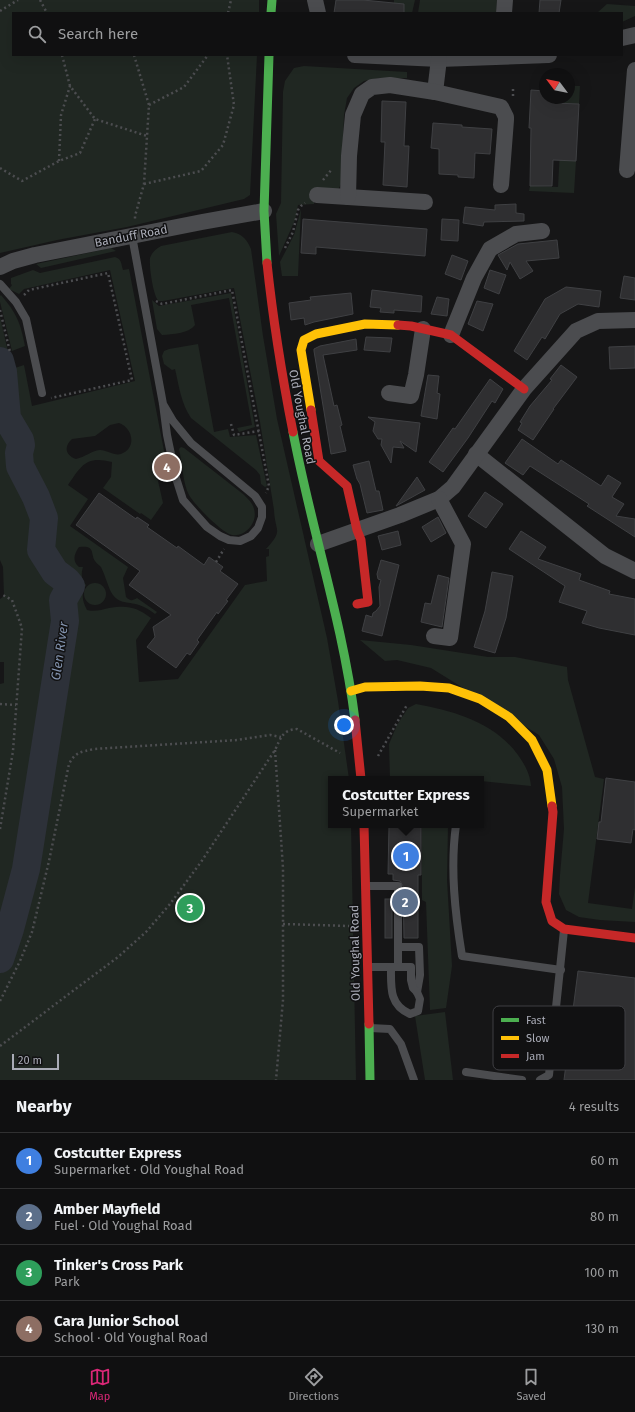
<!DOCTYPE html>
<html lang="en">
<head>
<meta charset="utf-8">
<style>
	body { margin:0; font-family:"Fira Sans",sans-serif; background:#1e1e1f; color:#f1f3f6 }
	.compass { position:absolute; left:539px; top:68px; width:36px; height:36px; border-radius:50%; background:#101011; box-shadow:0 4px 16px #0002; rotate:302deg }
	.scale { position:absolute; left:12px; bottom:10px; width:47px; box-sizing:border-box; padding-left:4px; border:2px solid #a9abb6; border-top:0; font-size:11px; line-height:14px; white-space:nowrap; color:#a9abb6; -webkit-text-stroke:3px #111112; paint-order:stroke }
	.you { position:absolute; left:344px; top:725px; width:14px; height:14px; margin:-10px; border:3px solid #fff; border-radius:50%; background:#1a73e8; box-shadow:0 0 0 6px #1a73e833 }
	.badge { display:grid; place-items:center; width:26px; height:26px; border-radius:50%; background:#db2777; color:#fff; font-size:13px; font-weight:700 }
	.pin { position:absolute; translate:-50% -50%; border:2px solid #fff; box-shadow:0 1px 4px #0006 }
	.popup { position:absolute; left:328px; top:776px; width:156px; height:52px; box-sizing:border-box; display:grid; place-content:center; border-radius:0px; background:#101011; filter:drop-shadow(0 1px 3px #0005); font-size:13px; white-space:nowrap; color:#9c9d9f }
	.popup b { font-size:15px; color:#f1f3f6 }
	.popup::after { content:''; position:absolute; left:50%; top:100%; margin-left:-8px; border:8px solid transparent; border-top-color:#101011 }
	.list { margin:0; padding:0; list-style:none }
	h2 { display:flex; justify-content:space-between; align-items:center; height:52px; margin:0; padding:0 16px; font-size:17px }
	h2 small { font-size:13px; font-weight:400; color:#9c9d9f }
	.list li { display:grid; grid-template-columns:26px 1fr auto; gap:12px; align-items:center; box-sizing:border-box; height:56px; padding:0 16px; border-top:1px solid #303031 }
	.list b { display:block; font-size:15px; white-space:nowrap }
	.list p { margin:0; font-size:13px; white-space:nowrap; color:#9c9d9f }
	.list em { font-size:13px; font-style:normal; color:#9c9d9f }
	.icon { flex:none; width:22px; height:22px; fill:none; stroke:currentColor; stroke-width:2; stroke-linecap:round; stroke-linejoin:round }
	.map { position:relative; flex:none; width:635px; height:1080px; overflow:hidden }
	.search { position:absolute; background:#101011; box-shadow:0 4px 16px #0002; left:12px; right:12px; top:12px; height:44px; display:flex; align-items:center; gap:10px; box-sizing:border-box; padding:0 14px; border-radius:0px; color:#9c9d9f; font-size:15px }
	.sheet { height:276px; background:#101011 }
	nav { display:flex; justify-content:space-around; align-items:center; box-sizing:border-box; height:56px; border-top:1px solid #303031; background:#101011; font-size:11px; color:#9c9d9f }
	nav a { display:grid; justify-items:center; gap:2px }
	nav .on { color:#db2777 }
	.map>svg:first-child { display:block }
	.green { fill:#202722; fill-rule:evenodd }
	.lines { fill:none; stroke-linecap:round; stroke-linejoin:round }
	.river { stroke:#2d3139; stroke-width:28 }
	.building { fill:#2f2f31; stroke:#3f4043 }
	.path { stroke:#4c4d50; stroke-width:2.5; stroke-dasharray:2 3; stroke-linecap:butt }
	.lane { stroke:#4b4c4f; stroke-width:8 }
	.street { stroke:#4b4c4f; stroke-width:16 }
	.fast { stroke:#4caf50; stroke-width:9 }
	.slow { stroke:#ffc107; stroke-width:9 }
	.jam { stroke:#c62828; stroke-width:9 }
	.labels { text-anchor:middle; stroke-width:3; stroke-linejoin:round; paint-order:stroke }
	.street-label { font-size:12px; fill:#a9abb6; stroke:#111112 }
	.water-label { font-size:13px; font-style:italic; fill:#8393ae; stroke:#111112 }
	.key { fill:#111112; stroke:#3f3f43; stroke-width:1 }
	.key-label { font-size:11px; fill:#a9abb6 }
</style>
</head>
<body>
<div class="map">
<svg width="635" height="1080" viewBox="0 0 635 1080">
	<rect width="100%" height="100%" fill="#161617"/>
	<!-- green -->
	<g class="green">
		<path d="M0,0H259V13H13V55H257L250,195L244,199L127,227L57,240L0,253Z"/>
		<path d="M394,0H415L412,13H393Z"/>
		<path d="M420,0H497L496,13H418Z"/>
		<path d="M607,4L635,6V16L622,22V13H597Z"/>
		<path d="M304,66L407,72V78H379L364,81L354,88L347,98L344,115L341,184L338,190L315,189L314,204L298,205L295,220L279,256L276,214L281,203L283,92L285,81L294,68Z"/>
		<path d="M569,86H580L579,104L558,103V98H569Z"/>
		<path d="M570,144L577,145L574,193L529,191L530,186L558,187L560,149Z"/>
		<path d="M301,209L298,276H282L280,262L294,235Z"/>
		<path d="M232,232C243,234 247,240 251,249L263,336L277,419L327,638L338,701L349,779H331V825H351L356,1080H0V684L4,683V662H0V599L4,596L3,567L0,560V317L12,369L24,365L32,406L135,381L110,270L24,289L19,294L9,289L12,285L11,284V278L33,270L40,273L115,257C122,259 121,264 123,270L129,269L165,456L156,472L163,503L151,520L141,513L140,514L103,488L111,477L112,462C86,455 81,466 68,485L88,499L70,526L128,567L123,578L126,597C130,601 132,601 137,598L157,612L155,614C150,610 145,607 139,605C127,601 117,605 110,590C107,583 105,575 101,567C99,565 96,563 95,561C90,553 96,545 79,547C74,554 72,561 79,567H83C81,574 81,579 86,585C81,595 82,600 87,610C95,612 101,610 109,608C128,605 136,607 151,618L136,640L139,682L178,679L245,585L267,581L266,557L269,556V549H266C284,529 275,533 274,510L260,422L234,288L163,301H159C153,297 149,265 150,258C152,252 156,249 161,246ZM119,423C133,428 137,448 121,454C114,456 107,450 100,450C91,451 85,457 76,459C66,456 63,447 72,439L95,436L110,425Z"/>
		<path d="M111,248L116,251L41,268L36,264Z"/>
		<path d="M231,293L255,427L239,432L237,428L252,425L229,298L191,305L195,325C188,334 173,334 162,335L157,329L152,300L159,306Z"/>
		<path d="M1,295C17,314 20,322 25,346L12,351L0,302V296Z"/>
		<path d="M198,344L214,432L228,429L230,437L256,435L267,486L265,487L261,484L260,475L256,470L191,418C181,403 179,386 175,369L172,370L164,364L162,356L164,351L169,349Z"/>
		<path d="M181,447L184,448L243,494C247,498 253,503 254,509C258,522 246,537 232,535C222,533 194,504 189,495C183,484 182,462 179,449Z"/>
		<circle cx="95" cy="594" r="11"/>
		<path d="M360,640L411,645L488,657H515L567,667L568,680L595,777L604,779L588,903L632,909L635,887V922L600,920L579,917L566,910L559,894L560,875L564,829L562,787L554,759L539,735L431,668L397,660L385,661Z"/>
		<path d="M416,704C454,711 494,722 518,755C525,765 530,774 531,786L481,781V779L455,778V779H390L389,744L397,725L408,708Z"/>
		<path d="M422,825H448L447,880L452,966L446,1008L430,1010L426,902L422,900Z"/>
		<path d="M445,1012L453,1080H425L415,1016Z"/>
	</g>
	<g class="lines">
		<!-- river -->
		<path class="river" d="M0,361L3,372L7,418L20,440L21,445L19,453L20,466L36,497L44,518L41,550L55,572L67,581L71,586L63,600L65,621L26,869L10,929L0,959"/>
	</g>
	<!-- building -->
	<g class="building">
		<path d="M336,0H363L404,4V13H334Z"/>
		<path d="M540,0H561L559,13H539Z"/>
		<path d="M531,90L545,91V98H553V103L579,104L576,161L553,160L552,186H530L531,128H529Z"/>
		<path d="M382,101L406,102L404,146H409L407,187L383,185L385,142H381Z"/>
		<path d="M433,123L462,125V127L492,129L490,154L475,153L474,178L458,177V175L439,174V149L431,148Z"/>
		<path d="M516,204V213L524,214V221L484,222L483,226L463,223L465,207L495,210V205Z"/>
		<path d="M303,219L427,229L425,256L316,247V254L301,253Z"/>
		<path d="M442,219L459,220L458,241L441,240Z"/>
		<path d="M557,240L559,258L526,261L533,271L520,279L510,262L507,270L498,255L518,244Z"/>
		<path d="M452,255L468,261L461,280L445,274Z"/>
		<path d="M490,270L506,275L499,294L484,288Z"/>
		<path d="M624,276L635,278V300L620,298Z"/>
		<path d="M566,287L601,291L599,307L578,304L560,314L545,339L542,337L527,360L514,351L545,299Z"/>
		<path d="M372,290L422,296L421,312L394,310V313L380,312L381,308L370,307Z"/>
		<path d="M351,293L353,314L314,322L305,325L304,318L291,320L289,303L311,300L310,297Z"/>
		<path d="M437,297L449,299L447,316L431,314Z"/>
		<path d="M477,301L493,304L483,331L468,324Z"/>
		<path d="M366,337L392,338L390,352L364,350Z"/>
		<path d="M356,339L357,350L323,355L334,406L337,405L342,425L340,426L346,451L331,454L314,351V349L320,346Z"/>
		<path d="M635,346V368L610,369L609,347Z"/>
		<path d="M561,365L577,377L553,409H554L533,440L518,430L522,423L520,422L530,406L552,380L550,379Z"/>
		<path d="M428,375L439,376L437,393L440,394L437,419L421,416Z"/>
		<path d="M490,379L503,389L495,403L492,401L468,438L443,472L429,462L453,428L455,429Z"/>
		<path d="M368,417L420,423L416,452L400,441L404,448L393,447L391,463L381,445L382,439H378L373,431L375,422Z"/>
		<path d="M522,439L558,464L561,460L601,486L608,475L621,483L612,497L624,504L616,516L635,519V537L587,506L589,504L530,466L523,475L505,463Z"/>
		<path d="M369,461L376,491H379L383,510L367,513L360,484L357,479L353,465Z"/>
		<path d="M417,477L425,490L396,506Z"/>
		<path d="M485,492L503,504L486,528L468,516Z"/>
		<path d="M99,493L136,519L137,517L149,525L147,527L177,548L178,546L204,565L209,557L223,567L220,571L238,584L226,600L228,601L218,614L217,612L197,640L199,642L190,655L187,653L176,668L147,647L155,637L153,627L171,615L129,585L140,571L76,525Z"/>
		<path d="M438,517L446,533L431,542L422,527Z"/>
		<path d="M398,531L401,545L382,550L378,536Z"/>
		<path d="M521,531L546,547L538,559L581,574L579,580L610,591L609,594L635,599V635L599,628L582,623L587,611L559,602L565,586L509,549Z"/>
		<path d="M381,560L399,565L382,636L362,631L366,615L372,617L373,613L376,611L380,606L379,587L381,580L378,579L377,574Z"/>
		<path d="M492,572L513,576L506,618L495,653L474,647L485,611Z"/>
		<path d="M438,575L449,578L442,627L421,622L425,603L431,604Z"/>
		<path d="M606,778L635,782V830L633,829L631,843L597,839L599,822H601Z"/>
		<path d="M389,826L421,827V875H418V938H404L403,886L400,881L393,880V874H388Z"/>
		<rect x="385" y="899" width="7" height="39"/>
		<path d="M578,971L635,978V1080H564Z"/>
	</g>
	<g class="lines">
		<!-- path -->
		<g class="path">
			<path d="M40,0L47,13"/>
			<path d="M0,11L18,0"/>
			<path d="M228,13L231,0"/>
			<path d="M62,55L70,86L95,119L147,136"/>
			<path d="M134,55L149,105L144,184L135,216V220"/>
			<path d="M513,96V89"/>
			<path d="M149,105L184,87L208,55"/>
			<path d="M59,161L61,115L70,86"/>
			<path d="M0,168L22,181L59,161L80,153L95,119"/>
			<path d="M323,180L332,169"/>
			<path d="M144,184L201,171L223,145L234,105L227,55"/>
			<path d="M285,248L293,232L298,210L301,206L305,203"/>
			<path d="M24,295L29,290L108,273L132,380L51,398"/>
			<path d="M156,301L162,304L232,290L269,486L266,493"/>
			<path d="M0,310L10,352"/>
			<path d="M231,424L234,435L259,431"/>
			<path d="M216,562L224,549"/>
			<path d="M0,704L16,705"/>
			<path d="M275,750L283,868V1000L276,1080"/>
			<path d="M378,756L407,705"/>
			<path d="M0,829L13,751L22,628L12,600L1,594"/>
			<path d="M283,924L349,926"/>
			<path d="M0,1001L20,961L32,932L49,861L69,764C75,752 81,752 94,749L237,740L270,735L281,737"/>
			<path d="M0,1046L118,957L146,932L170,904L201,862L275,750C281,738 282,730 297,729L340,753"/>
		</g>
		<!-- lane -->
		<g class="lane">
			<path d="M132,236L163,404L167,435L176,478L183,500L207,527L220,536L229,540L240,541L251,536L258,528L262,517V507L255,496L191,443L173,421L163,404"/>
			<path d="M0,284L16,302L26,319L42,393"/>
			<path d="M456,825C450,868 455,913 462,956L561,970"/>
			<path d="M398,947H419L420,975L417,992"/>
			<path d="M368,967H398V886H368"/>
			<path d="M391,967C391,987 389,1005 410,1014L418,1011L420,999L417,992L413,988L411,980V967H398"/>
			<path d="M370,1028L390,1029L401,1044L414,1080"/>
			<path d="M466,1072L522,1080"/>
			<path d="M540,1080L549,1075L564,930"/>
		</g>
		<!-- street -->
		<g class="street">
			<path d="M315,0L318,13"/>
			<path d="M504,13L505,0"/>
			<path d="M622,38L635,35"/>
			<path d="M355,55L439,59L549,55"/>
			<path d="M435,92L439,59"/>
			<path d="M627,170L635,70"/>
			<path d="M317,195L425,202"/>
			<path d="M348,197L349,156L353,115L362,94L372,87L390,85L435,92L501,107L506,117V120L501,185"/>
			<path d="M0,267L13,261L35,255L202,222L264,211"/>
			<path d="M451,335L474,278L490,249L516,234L542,231"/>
			<path d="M389,393L411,396L416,375L423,329"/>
			<path d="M476,454L605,556L635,571"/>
			<path d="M318,544L400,515L439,499L453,487L524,389L576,331L598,321L635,320"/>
			<path d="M434,636L450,638L463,544L439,499"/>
		</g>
		<!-- fast -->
		<g class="fast">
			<path d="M271,13L272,0"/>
			<path d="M267,263L264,211L269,55"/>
			<path d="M293,432C311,528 343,623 355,720"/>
			<path d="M369,1024L370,1080"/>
		</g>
		<!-- slow -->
		<g class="slow">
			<path d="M311,410L301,350L304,340L316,334L365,324L398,325"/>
			<path d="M351,691L365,687L420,686L449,688L480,699L509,717L532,740L547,770L552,806"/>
		</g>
		<!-- jam -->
		<g class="jam">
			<path d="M267,263C273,320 282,376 293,432"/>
			<path d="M398,325L411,326L451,335L524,389"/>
			<path d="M311,410L319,461L347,486L357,530L361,540L368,602L357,604"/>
			<path d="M355,720L361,779"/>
			<path d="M552,806L553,812L546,902L552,921L564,929L635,938"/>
			<path d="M364,825L369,1024"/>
		</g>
	</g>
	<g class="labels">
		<!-- street labels -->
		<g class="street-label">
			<text transform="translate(131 236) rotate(-11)" y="4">Banduff Road</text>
			<text transform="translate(302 417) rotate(79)" y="4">Old Youghal Road</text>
			<text transform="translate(355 953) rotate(-91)" y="4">Old Youghal Road</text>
		</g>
		<!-- water labels -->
		<g class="water-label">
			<text transform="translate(59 651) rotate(-82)" y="5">Glen River</text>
		</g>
	</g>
	<!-- legend -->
	<rect x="493" y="1006" width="132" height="64" rx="6" class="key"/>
	<rect x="501" y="1018" width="18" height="4" fill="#4caf50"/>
	<rect x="501" y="1036" width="18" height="4" fill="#ffc107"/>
	<rect x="501" y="1054" width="18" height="4" fill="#c62828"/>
	<g class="key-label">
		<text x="526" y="1024">Fast</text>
		<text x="526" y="1042">Slow</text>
		<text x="526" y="1060">Jam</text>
	</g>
</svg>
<svg class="compass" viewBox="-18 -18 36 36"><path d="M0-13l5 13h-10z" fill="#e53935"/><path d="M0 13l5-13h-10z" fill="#9c9d9f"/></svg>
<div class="scale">20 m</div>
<div class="you"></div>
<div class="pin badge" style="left:406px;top:856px;background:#3f7fe0">1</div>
<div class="popup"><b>Costcutter Express</b>Supermarket</div>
<div class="pin badge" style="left:405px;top:902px;background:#5c6f8a">2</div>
<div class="pin badge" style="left:190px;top:908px;background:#2e9e5b">3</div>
<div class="pin badge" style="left:167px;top:467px;background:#8d6e63">4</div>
<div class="search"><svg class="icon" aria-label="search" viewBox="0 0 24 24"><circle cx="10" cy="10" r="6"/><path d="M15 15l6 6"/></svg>Search here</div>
</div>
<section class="sheet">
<h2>Nearby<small>4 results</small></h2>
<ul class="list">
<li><span class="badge" style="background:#3f7fe0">1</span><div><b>Costcutter Express</b><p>Supermarket · Old Youghal Road</p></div><em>60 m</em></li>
<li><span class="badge" style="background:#5c6f8a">2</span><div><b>Amber Mayfield</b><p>Fuel · Old Youghal Road</p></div><em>80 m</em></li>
<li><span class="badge" style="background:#2e9e5b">3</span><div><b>Tinker's Cross Park</b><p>Park</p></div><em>100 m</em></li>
<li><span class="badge" style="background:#8d6e63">4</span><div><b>Cara Junior School</b><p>School · Old Youghal Road</p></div><em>130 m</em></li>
</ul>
</section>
<nav>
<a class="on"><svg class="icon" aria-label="map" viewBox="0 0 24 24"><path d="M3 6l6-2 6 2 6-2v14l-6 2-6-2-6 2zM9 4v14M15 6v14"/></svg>Map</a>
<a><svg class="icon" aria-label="directions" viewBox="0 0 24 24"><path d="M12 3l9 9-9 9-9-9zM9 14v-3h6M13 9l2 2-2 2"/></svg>Directions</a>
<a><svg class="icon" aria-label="saved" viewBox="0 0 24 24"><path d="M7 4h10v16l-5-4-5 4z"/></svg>Saved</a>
</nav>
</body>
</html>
